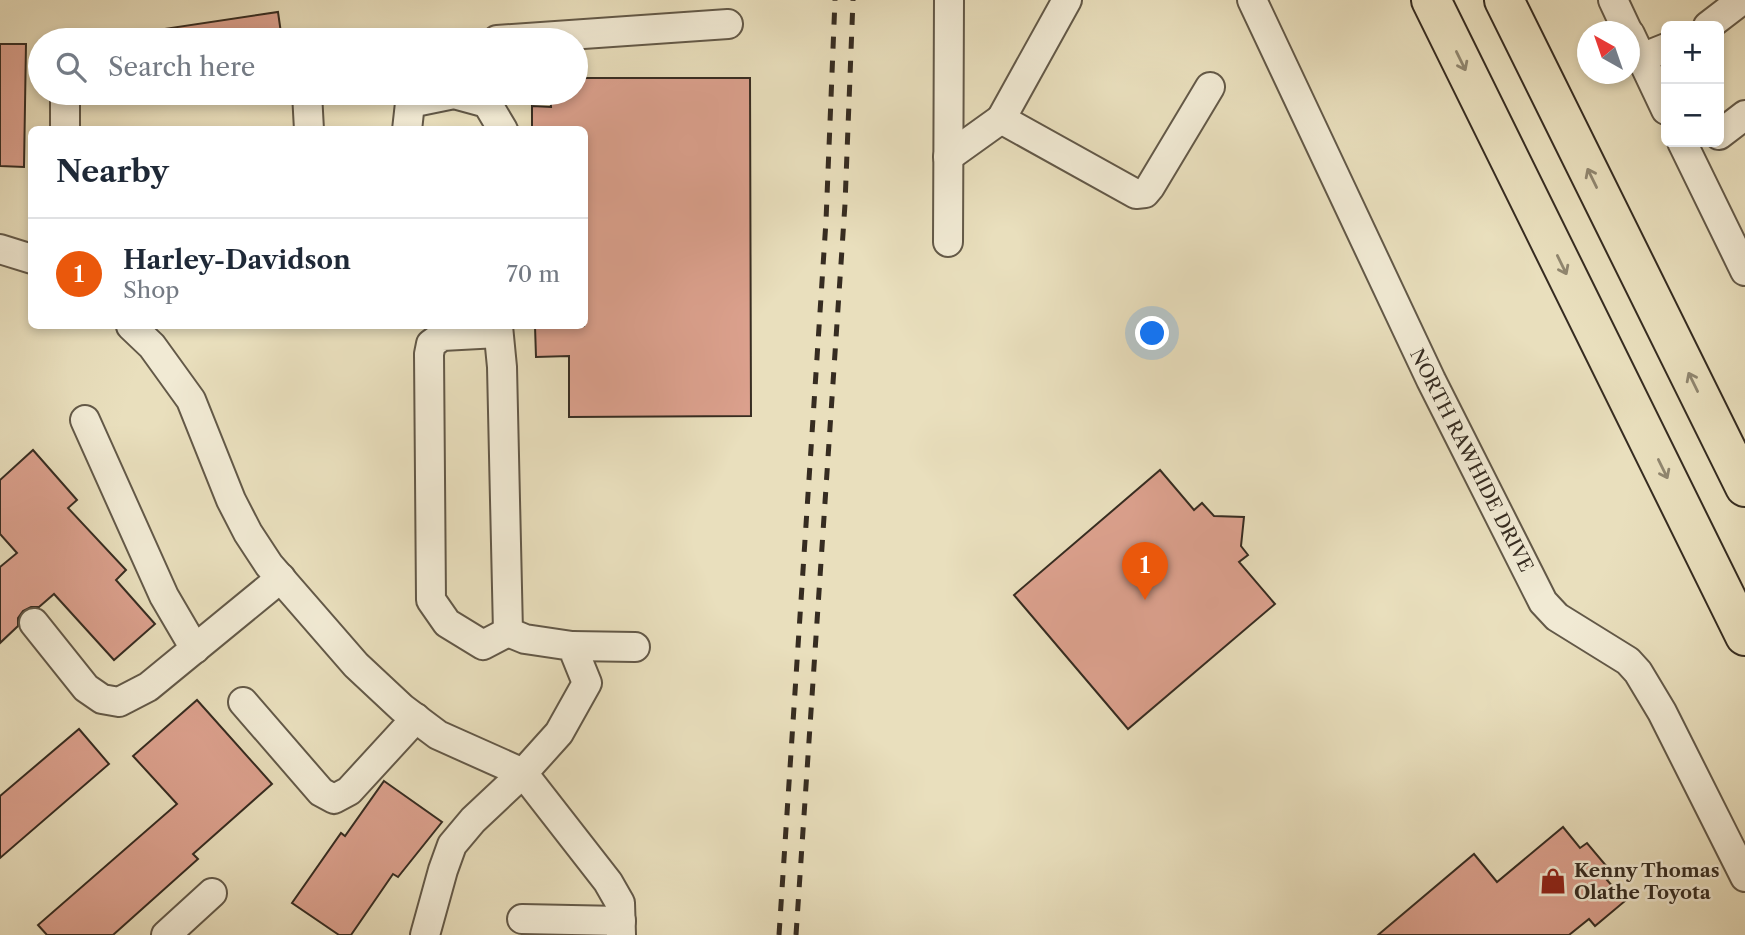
<!DOCTYPE html>
<html lang="en">
<head>
<meta charset="utf-8">
<style>
	body { margin:0; font-family:"Libre Caslon Text",serif; background:#f2f2f3; color:#1f2937 }
	.controls { position:absolute; right:21px; top:21px; display:grid; overflow:hidden; border-radius:10px; box-shadow:0 4px 10px #0003 }
	.controls button { width:63px; height:63px; display:grid; place-items:center; padding:0; border:0; border-bottom:2px solid #e0e1e3; background:#fff; color:#1f2937; font:35px sans-serif }
	.compass { position:absolute; left:1577px; top:21px; width:63px; height:63px; border-radius:50%; background:#fff; box-shadow:0 4px 10px #0003; rotate:320deg }
	.you { position:absolute; left:1153px; top:334px; width:24px; height:24px; margin:-18px; border:5px solid #fff; border-radius:50%; background:#1a73e8; box-shadow:0 0 0 10px #1a73e833 }
	.badge { display:grid; place-items:center; width:46px; height:46px; border-radius:50%; background:#ea580c; color:#fff; font-size:23px; font-weight:700 }
	.pin { position:absolute; translate:-50% -58px; filter:drop-shadow(0 2px 4px #0008) }
	.pin::after { content:''; position:absolute; top:37px; width:24px; height:21px; background:inherit; clip-path:polygon(0 0,100% 0,50% 100%) }
	.list { margin:0; padding:0; list-style:none }
	h2 { display:flex; justify-content:space-between; align-items:center; height:91px; margin:0; padding:0 28px; font-size:30px }
	h2 small { font-size:23px; font-weight:400; color:#747a83 }
	.list li { display:grid; grid-template-columns:46px 1fr auto; gap:21px; align-items:center; box-sizing:border-box; height:112px; padding:0 28px; border-top:2px solid #e0e1e3 }
	.list b { display:block; font-size:26px; white-space:nowrap }
	.list p { margin:0; font-size:23px; white-space:nowrap; color:#747a83 }
	.list em { font-size:23px; font-style:normal; color:#747a83 }
	.icon { flex:none; width:38px; height:38px; fill:none; stroke:currentColor; stroke-width:2; stroke-linecap:round; stroke-linejoin:round }
	.map { position:relative; flex:none; width:1745px; height:935px; overflow:hidden }
	.search { position:absolute; background:#fff; box-shadow:0 4px 10px #0003; left:28px; top:28px; width:560px; height:77px; display:flex; align-items:center; gap:18px; box-sizing:border-box; padding:0 24px; border-radius:38px; color:#747a83; font-size:26px }
	.panel { position:absolute; background:#fff; box-shadow:0 4px 10px #0003; left:28px; top:126px; width:560px; height:203px; border-radius:10px }
	.map>svg:first-child { display:block }
	.building { fill:#dca18e; stroke:#362c21; stroke-width:2 }
	.lines { fill:none; stroke-linecap:round; stroke-linejoin:round }
	.minor-casing { stroke:#635948; stroke-width:32 }
	.highway-casing { stroke:#362c21; stroke-width:42 }
	.minor { stroke:#f1ead4; stroke-width:28 }
	.highway { stroke:#e9dfbd; stroke-width:38 }
	.rail { stroke:#362c21; stroke-width:5; stroke-dasharray:12 12; stroke-linecap:butt }
	.oneway { stroke:#90866f }
	.labels { text-anchor:middle; stroke-width:5; stroke-linejoin:round; paint-order:stroke }
	.street-label { font-size:19px; fill:#362c21; stroke:#f1ead4 }
	.poi-label { font-size:19px; font-weight:bold; fill:#362c21; stroke:#f1ead4; text-anchor:start }
</style>
</head>
<body>
<div class="map">
<svg width="1745" height="935" viewBox="0 0 1745 935">
	<rect width="100%" height="100%" fill="#e9dfbd"/>
	<filter id="stains"><feTurbulence type="fractalNoise" baseFrequency=".00286" numOctaves="4"/><feColorMatrix values="0 0 0 0 .2 0 0 0 0 .09 0 0 0 0 .02 0 0 0 .5 -.17"/></filter>
	<radialGradient id="worn" r=".72"><stop offset=".6" stop-color="#630" stop-opacity="0"/><stop offset="1" stop-color="#630" stop-opacity=".3"/></radialGradient>
	<!-- building -->
	<g class="building">
		<path d="M278,12L282,40H165L164,29Z"/>
		<path d="M0,44H26L24,167L0,166Z"/>
		<path d="M576,78H750L751,416L569,417V356L536,357L535,326H584V130H532V106L551,107L550,93H576Z"/>
		<path d="M33,450L77,500L68,508L126,570L116,580L155,624L114,660L54,594L39,607H31L23,611L18,618V626L0,643V567L17,553L0,534V480Z"/>
		<path d="M1160,470L1194,510L1202,503L1214,516L1244,517L1241,546L1248,555L1239,562L1275,604L1128,729L1014,595Z"/>
		<path d="M197,700L272,784L193,854L198,859L113,935H47L38,925L177,804L133,756Z"/>
		<path d="M79,729L109,764L0,858V796Z"/>
		<path d="M384,781L442,822L398,877L393,874L351,935H339L292,903L341,833L345,836Z"/>
		<path d="M1563,827L1580,848L1587,843L1613,874L1607,880L1625,901L1595,926L1589,919L1569,935H1378L1474,854L1497,882Z"/>
	</g>
	<g class="lines">
		<!-- minor casing -->
		<g class="minor-casing">
			<g id="minor">
				<path d="M1067,0L1001,119L1136,194L1145,193L1150,187L1210,87"/>
				<path d="M1252,0L1431,380L1543,602L1557,617L1628,661L1638,672L1662,712L1745,877"/>
				<path d="M1613,0L1628,32"/>
				<path d="M1708,26L1742,0"/>
				<path d="M1630,34L1666,110"/>
				<path d="M497,40L728,24"/>
				<path d="M1641,58L1666,48"/>
				<path d="M307,93L309,130"/>
				<path d="M65,130V93"/>
				<path d="M407,130L410,103L454,94L487,103L503,130"/>
				<path d="M1719,135L1745,115"/>
				<path d="M1682,142L1745,271"/>
				<path d="M948,157L1001,119"/>
				<path d="M948,242L949,0"/>
				<path d="M0,249L32,259"/>
				<path d="M131,326L152,346L191,400L231,500L248,533L269,565L356,665L402,708L438,735L523,773"/>
				<path d="M498,333L442,336L431,344L429,354L431,600L447,623L483,645L508,632"/>
				<path d="M85,420L164,596L195,649"/>
				<path d="M34,623L86,688L102,699L119,702L148,687L281,578"/>
				<path d="M572,646L635,647"/>
				<path d="M243,702L321,792L334,799L349,791L416,718"/>
				<path d="M523,773L608,882L620,903L621,935"/>
				<path d="M522,919L621,921"/>
				<path d="M166,935L212,893"/>
				<path d="M425,935L443,870L452,845L473,820L523,773L559,733L587,683L572,646L525,639L508,632L502,367L498,326"/>
			</g>
		</g>
		<!-- highway casing -->
		<g class="highway-casing">
			<g id="highway">
				<path d="M1431,0L1745,636"/>
				<path d="M1504,0L1745,487"/>
			</g>
		</g>
		<!-- minor -->
		<use href="#minor" class="minor"/>
		<!-- highway -->
		<use href="#highway" class="highway"/>
		<!-- rail -->
		<g class="rail">
			<path d="M779,935L826,221L835,0"/>
			<path d="M796,935L845,204L853,0"/>
		</g>
	</g>
	<!-- one-way arrows -->
	<defs><path id="oneway-shaft" d="M-6 0H5M1.5-3L5.5 0L1.5 3" fill="none" stroke-width="1.6" stroke-linecap="round" stroke-linejoin="round" transform="scale(1.75)"/></defs>
	<g class="oneway">
		<use href="#oneway-shaft" transform="translate(1461 61) rotate(64)"/>
		<use href="#oneway-shaft" transform="translate(1592 178) rotate(-116)"/>
		<use href="#oneway-shaft" transform="translate(1562 265) rotate(64)"/>
		<use href="#oneway-shaft" transform="translate(1693 382) rotate(-116)"/>
		<use href="#oneway-shaft" transform="translate(1663 469) rotate(64)"/>
	</g>
	<!-- icons -->
	<defs>
		<g id="shop-bare" transform="scale(2.1)"><path d="M-5-2.5h2.3a2.7 3.5 0 0 1 5.4 0H5L5.5 6h-11ZM-1.5-2.5h3a1.5 2.3 0 0 0-3 0Z" fill="#8f2418" stroke="#f1ead4" stroke-width="2.5" paint-order="stroke"/></g>
	</defs>
	<g fill-rule="evenodd">
		<use href="#shop-bare" x="1553" y="881"/>
	</g>
	<g class="labels">
		<!-- street labels -->
		<g class="street-label">
			<text transform="translate(1472 460) rotate(63)" y="7">NORTH RAWHIDE DRIVE</text>
		</g>
		<!-- poi labels -->
		<g class="poi-label">
			<text x="1574" y="877">Kenny Thomas<tspan x="1574" dy="22">Olathe Toyota</tspan></text>
		</g>
	</g>
	<rect width="100%" height="100%" filter="url(#stains)"/>
	<rect width="100%" height="100%" fill="url(#worn)"/>
</svg>
<div class="controls">
<button>+</button>
<button>−</button>
</div>
<svg class="compass" viewBox="-18 -18 36 36"><path d="M0-13l5 13h-10z" fill="#e53935"/><path d="M0 13l5-13h-10z" fill="#747a83"/></svg>
<div class="you"></div>
<div class="pin badge" style="left:1145px;top:600px">1</div>
<div class="search"><svg class="icon" aria-label="search" viewBox="0 0 24 24"><circle cx="10" cy="10" r="6"/><path d="M15 15l6 6"/></svg>Search here</div>
<section class="panel">
<h2>Nearby<small></small></h2>
<ul class="list">
<li><span class="badge">1</span><div><b>Harley-Davidson</b><p>Shop</p></div><em>70 m</em></li>
</ul>
</section>
</div>
</body>
</html>
